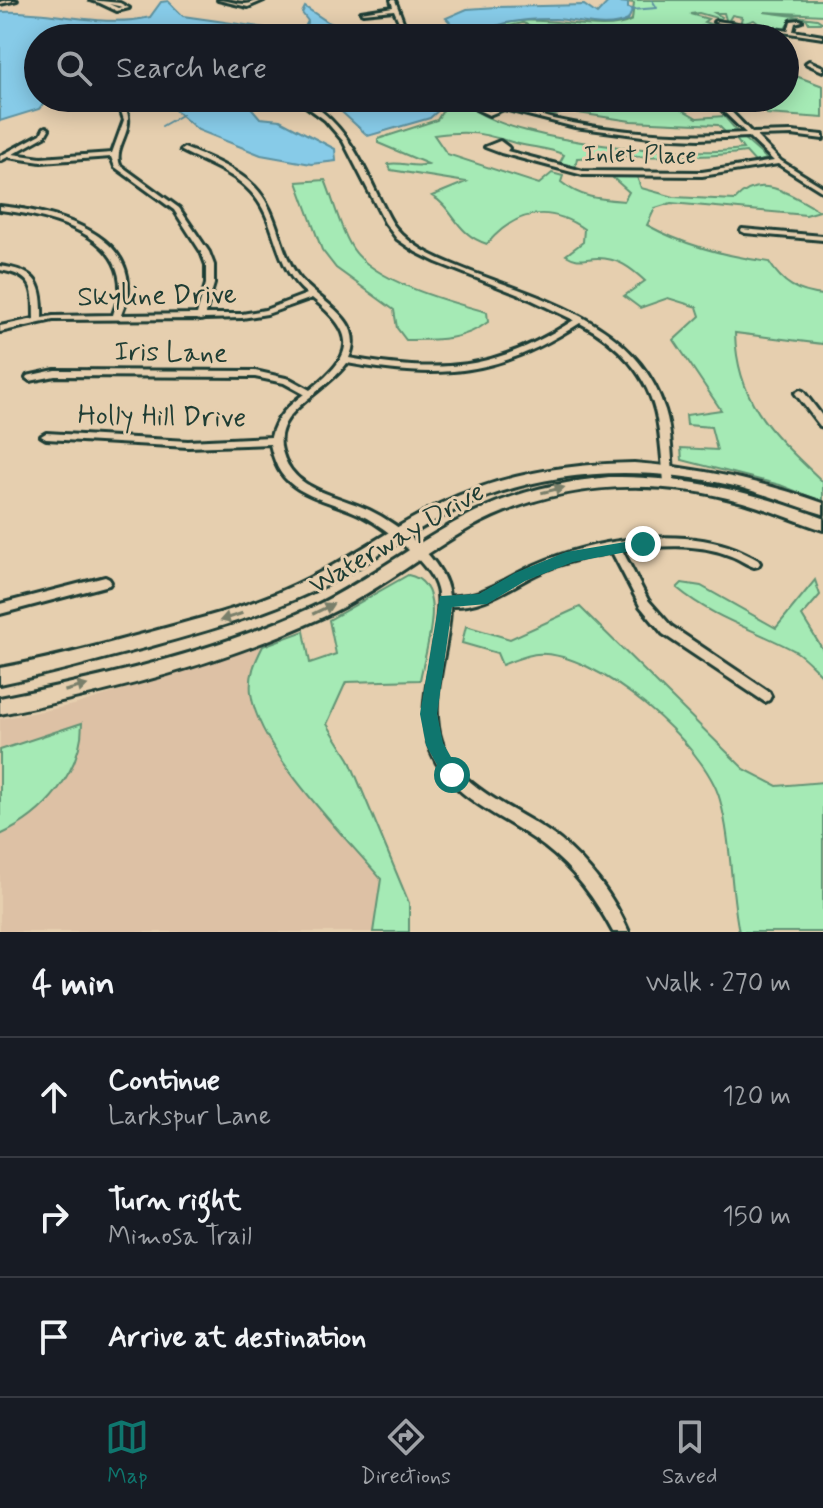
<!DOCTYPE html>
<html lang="en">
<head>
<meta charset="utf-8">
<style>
	body { margin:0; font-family:Mynerve,sans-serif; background:#20242c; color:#f1f3f6 }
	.stop { position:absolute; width:24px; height:24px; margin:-18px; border:6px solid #0f766e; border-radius:50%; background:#fff }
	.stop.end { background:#0f766e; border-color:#fff; box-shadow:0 2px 8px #0008 }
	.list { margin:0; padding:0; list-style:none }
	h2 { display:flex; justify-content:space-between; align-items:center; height:104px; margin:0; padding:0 32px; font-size:34px }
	h2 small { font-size:26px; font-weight:400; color:#9ea1a6 }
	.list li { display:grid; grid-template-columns:52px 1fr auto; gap:24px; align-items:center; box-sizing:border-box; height:120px; padding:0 32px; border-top:2px solid #363941 }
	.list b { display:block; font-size:30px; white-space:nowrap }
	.list p { margin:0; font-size:26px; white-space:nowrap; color:#9ea1a6 }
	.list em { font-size:26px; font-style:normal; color:#9ea1a6 }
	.icon { flex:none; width:44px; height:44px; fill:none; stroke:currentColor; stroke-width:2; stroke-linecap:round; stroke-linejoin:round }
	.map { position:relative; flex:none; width:823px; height:932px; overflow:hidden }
	.search { position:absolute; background:#171b24; box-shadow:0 4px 20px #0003; left:24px; right:24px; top:24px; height:88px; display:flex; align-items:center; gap:20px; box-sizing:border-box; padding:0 28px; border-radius:44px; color:#9ea1a6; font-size:30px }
	.sheet { height:464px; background:#171b24 }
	nav { display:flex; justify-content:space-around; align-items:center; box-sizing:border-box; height:112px; border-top:2px solid #363941; background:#171b24; font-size:22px; color:#9ea1a6 }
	nav a { display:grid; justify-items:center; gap:4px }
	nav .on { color:#0f766e }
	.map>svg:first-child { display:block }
	.built { fill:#ddc1a5 }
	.green { fill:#a5eab5; stroke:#629474; stroke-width:2 }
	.water { fill:#87cbe8; stroke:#5d92a0; stroke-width:2 }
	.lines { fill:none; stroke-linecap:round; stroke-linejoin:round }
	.stream { stroke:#5d92a0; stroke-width:2 }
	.minor-casing { stroke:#1f3d34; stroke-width:6 }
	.secondary-casing { stroke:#1f3d34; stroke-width:6 }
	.minor { fill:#e6cfaf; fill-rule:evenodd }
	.secondary { fill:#e6cfaf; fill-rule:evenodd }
	.oneway { fill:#797f6b }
	.route { fill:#0f766e }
	.labels { text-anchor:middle; stroke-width:6; stroke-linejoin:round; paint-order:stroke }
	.far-street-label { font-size:24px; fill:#1f3d34; stroke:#e6cfaf }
	.street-label { font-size:28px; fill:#1f3d34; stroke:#e6cfaf }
</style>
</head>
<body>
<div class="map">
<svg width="823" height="932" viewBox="0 0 823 932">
	<rect width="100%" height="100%" fill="#e6cfaf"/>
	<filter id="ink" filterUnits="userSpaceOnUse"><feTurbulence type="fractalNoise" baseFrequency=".0125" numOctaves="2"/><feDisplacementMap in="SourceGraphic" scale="16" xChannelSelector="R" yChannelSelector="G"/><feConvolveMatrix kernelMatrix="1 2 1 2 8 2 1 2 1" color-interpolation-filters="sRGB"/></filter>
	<g filter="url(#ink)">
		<!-- built -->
		<path class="built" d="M263,646L252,668L358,836L409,932H0V719L74,705Z"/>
		<!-- green -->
		<g class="green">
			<path d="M612,0H823V15L764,12L817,19L823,23H809L806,18H792L784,30L756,27L758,23L754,20L745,23L752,27L740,25L742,17L732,15L729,20L737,22L736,25L727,23L724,13H715L722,17L720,19L699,13L690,14L708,19L704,22L710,24L697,28L723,26L715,29L721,32L727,27L739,28L729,31L740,34L742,28L754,30L746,32V35L763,31L762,35H774L767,31L786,34L778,38H564L523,23L501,28L510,38H494L491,30C530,5 596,39 632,20L634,3Z"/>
			<path d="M785,72L823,86V118L767,114L756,98H785Z"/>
			<path d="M457,98H662L697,118L724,116L737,131L726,133L718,125L631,121L565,111C540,129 496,87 474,110C526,144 679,157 743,149L736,139L743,138L767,159L755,162L746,152C689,160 634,154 577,158L575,169L558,166L564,155C548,147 532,148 515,143C482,133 470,130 434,135L447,154L539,184L552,173L563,176L561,182C581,198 599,199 624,201L629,192L612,177H637L641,188L674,197L735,200C761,171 792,196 820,211L806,215L671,203L655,208L647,225C685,246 725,256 769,262C783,284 797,292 823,295V344L735,333C737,405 775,436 823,482V502L780,485L682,460L681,448L717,450L711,427L687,425L686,415L721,410L674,340L700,316L697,307L668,298L640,308L624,296L645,281C631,268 618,258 598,258C584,258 579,263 566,255L583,242L584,229C548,204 515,211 487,244C455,234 454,208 432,196L466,182L391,170L388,164C402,161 415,169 428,164L378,143V139L437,120L447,104Z"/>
			<path d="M325,180C334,201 340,230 353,249C375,282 450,302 487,312L488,322C463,341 436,340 406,340L397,328L394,310L336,268L322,250L297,182Z"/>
			<path d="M408,575C450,583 425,651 420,680L346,682L327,724L349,759L409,903V932H373L381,879C343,834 258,750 251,693C249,674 255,662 263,646L304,631L310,663L336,654L329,620Z"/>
			<path d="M815,580L820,595L802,616L823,650V676C814,668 805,657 795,651C754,629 713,618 677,588L682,583L701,586L776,628Z"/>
			<path d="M580,607L744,769L777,786L823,782V932H739C730,888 732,843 720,800C705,744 596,650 537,654C526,655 512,661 502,665L497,653L462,643L466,626L510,639Z"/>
			<path d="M82,723C82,772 44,815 0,835V750Z"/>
		</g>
		<!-- water -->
		<g class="water">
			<path d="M168,1L183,16L273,29L305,27L308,21L302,13L305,7L328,22L368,38H38V98H48L39,109L0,121V12C51,9 100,29 150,17L161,2Z"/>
			<path d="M609,1L628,3V8L633,9L628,20C606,31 578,20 555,19C533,19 513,20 492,27V38H451L456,29L446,18L467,9L497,7L584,5L597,14Z"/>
			<path d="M161,98H243L260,118L280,120L335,149L336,161L311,164L261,155L198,130Z"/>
			<path d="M336,98H452L430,118L368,136L333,104Z"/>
		</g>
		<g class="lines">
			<!-- stream -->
			<g class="stream">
				<path d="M631,10L657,8L652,0"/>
				<path d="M162,126L183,114"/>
			</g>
			<!-- minor casing -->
			<g class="minor-casing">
				<g id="minor">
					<path d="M8,0H17L0,4V2Z"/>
					<path d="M90,0L120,3L129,8L117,11L100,3ZM109,4L123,7L118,8Z"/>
					<path d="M218,0C227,0 236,4 245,4C251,4 257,0 264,0L248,7Z"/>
					<path d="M391,0H395L407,32L403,31L394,10L363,13L361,12L393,7Z"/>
					<path d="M800,20L802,21L795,23L793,31L823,36V38L714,22L716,21L788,31L791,21Z"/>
					<path d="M518,33H529L531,34L528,38H523L525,35H522V38H518Z"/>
					<path d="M809,61L823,67V71L807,64L806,63Z"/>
					<path d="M295,98C305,98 314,105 321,111C351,135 365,169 381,202C386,211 390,221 396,228C414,250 444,261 469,271C545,300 637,323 665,410C672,432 671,458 674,482L669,486L664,482C662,461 661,440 657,419C649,376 618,343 580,323C499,376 441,380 347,363C331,386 292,404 283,428C280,435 280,444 282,451C293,492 336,494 369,510C399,524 446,561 449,596C483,598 506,578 535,565C591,540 678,526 736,549C743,552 751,556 758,560L760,563L758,566L754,567C746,564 739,559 731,556C697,542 657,546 622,550L648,600L671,626L769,692L771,696L769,700L765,702L663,634L640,606L612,552C591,556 570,560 550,568C516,581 489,608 450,606C450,646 432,687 438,727C447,789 518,806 560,840C589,864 614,897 629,932H613C596,900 574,869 545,847C506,816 451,801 431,751C415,710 433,666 437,625C438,613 440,600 437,589C434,577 425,567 417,558C401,541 381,525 359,514C330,500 287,496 275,461C273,456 271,449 270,444L188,447L46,439L41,436L46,433L188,441L271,437C275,418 289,405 304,394L284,383L255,377L55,376L30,381L26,378L27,376L55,370L255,371L290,379L310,390C355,354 358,335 312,298L267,314L242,318L204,319L200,320L197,319L53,320L0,332V326L34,319C34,288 34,276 0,270V266C36,271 43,282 42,318L53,316L113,315C115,307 120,298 120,291C123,232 44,215 0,210V206C47,211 131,229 128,291C128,299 124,307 121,315L197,314L206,284V265L201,252L174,210L115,167L111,157L41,162L8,157L0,161V156L41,134L44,128L46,127L49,129L45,136L13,154L41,158L112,153L124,120L121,111L104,103H84L83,102C99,97 111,102 126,109C135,131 113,146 120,165L179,208L209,252L214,265V284L205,314H242L265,310L307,294C272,265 279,222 251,192C233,172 205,163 182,151L181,150L184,148C207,157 237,169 255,187C279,212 278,249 298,276C317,302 367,318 349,358C440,374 495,371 574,320L532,300L436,262L416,252L397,239L385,223L343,141L325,120Z"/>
					<path d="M704,98C723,98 739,121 752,133L792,132L823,135V139L792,135L756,136L781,161L823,187V192L778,164L702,176L583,175L501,153L485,147L500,141L508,147L509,148L507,151L583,171L702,172L774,161L749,137L699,139L650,137L575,127L504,109L489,115L476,109C480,106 481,104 487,103C506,102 534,114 553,119C617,133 681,137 746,133L721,109ZM486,107L497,108L489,111L483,109Z"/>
					<path d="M742,229L823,236V240L745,233L741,231Z"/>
					<path d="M800,390L803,391L823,417V427L820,426L795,393Z"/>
					<path d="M105,577L109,579L111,582L109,585L0,614V604Z"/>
				</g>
			</g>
			<!-- secondary casing -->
			<g class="secondary-casing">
				<g id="secondary">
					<path d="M634,463C700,468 761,481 823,503V514C792,505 762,492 730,485C636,464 538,469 451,512C402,536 359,571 309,593C257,617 202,632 148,647C99,660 50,674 0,684V668C50,659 99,646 147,633C194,620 242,609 286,589C340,566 387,530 440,504C502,474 566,464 634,463Z"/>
					<path d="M609,477C688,477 749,490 823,518V530C796,521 770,510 743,502C651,476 552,482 468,529C419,557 375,593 323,617C221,664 110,692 0,714V698C106,677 214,652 313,607C370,580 419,539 475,512C518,491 562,482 609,477Z"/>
				</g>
			</g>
			<!-- minor -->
			<use href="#minor" class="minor"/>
			<!-- secondary -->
			<use href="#secondary" class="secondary"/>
		</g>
		<!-- one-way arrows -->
		<defs><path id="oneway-solid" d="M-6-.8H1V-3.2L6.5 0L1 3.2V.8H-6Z" transform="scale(2)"/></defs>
		<g class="oneway">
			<use href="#oneway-solid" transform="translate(553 490) rotate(-13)"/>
			<use href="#oneway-solid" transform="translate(323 609) rotate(-26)"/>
			<use href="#oneway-solid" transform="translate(231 617) rotate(162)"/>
			<use href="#oneway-solid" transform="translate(76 688) rotate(-15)"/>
		</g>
	</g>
	<!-- route -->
	<path class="route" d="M643,539L650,544L648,548L573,562L525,581L487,604L452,607L437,714L443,743L461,775L458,781H446L426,745L420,714L440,596L479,594L515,573L566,552Z"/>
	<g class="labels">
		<!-- far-street labels -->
		<g class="far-street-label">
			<text transform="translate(640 154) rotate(1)" y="8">Inlet Place</text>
		</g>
		<!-- street labels -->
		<g class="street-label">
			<text transform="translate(157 294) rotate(-1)" y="10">Skyline Drive</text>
			<text transform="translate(171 351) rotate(1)" y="10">Iris Lane</text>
			<text transform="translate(162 415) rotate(1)" y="10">Holly Hill Drive</text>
			<text transform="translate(396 537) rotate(-30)" y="10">Waterway Drive</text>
		</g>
	</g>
</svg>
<div class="stop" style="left:452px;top:775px"></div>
<div class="stop end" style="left:643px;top:544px"></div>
<div class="search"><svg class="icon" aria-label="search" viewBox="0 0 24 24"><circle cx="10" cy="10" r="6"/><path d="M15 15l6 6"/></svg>Search here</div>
</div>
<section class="sheet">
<h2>4 min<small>Walk · 270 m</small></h2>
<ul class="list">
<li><svg class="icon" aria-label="ahead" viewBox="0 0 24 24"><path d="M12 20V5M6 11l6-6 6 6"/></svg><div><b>Continue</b><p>Larkspur Lane</p></div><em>120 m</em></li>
<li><svg class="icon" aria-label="right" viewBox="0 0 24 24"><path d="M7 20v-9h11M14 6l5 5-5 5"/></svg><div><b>Turn right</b><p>Mimosa Trail</p></div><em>150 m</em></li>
<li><svg class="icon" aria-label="arrive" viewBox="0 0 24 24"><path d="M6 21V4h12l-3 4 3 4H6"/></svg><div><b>Arrive at destination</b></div></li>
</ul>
</section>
<nav>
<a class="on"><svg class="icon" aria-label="map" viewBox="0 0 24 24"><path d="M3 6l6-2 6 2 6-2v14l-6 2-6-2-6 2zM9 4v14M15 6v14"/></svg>Map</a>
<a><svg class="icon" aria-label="directions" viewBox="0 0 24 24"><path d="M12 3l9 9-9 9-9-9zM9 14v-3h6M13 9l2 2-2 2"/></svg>Directions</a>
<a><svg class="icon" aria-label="saved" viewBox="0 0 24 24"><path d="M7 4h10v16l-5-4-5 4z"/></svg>Saved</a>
</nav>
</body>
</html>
